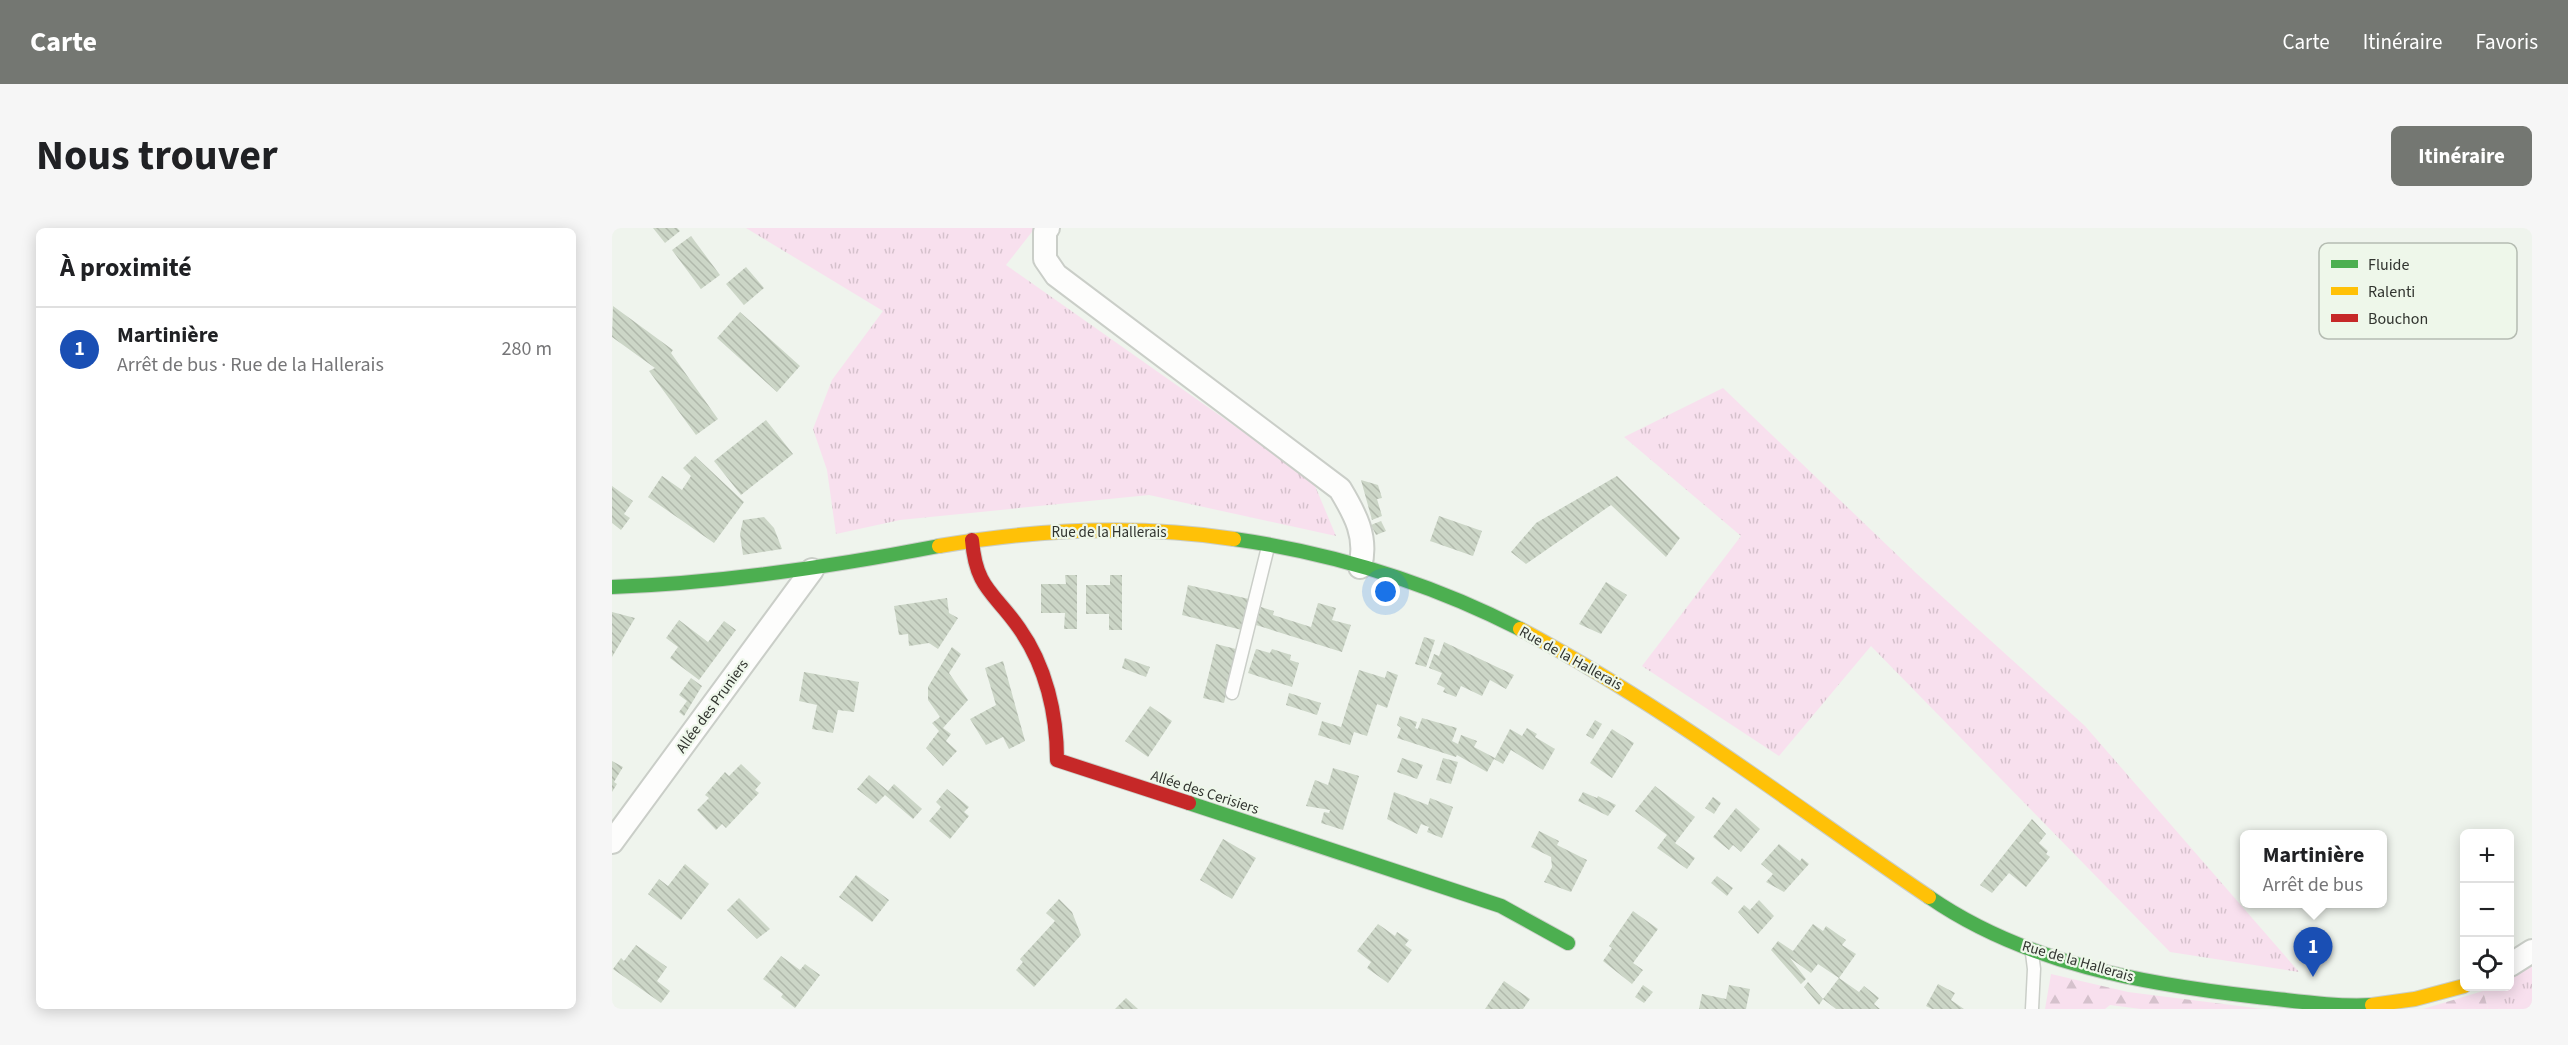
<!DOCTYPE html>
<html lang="fr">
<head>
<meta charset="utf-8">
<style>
	body { margin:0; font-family:"Source Sans 3",sans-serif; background:#f6f6f6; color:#202124 }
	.controls { position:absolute; right:18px; bottom:18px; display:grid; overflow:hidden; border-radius:9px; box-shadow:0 3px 15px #0003 }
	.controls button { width:54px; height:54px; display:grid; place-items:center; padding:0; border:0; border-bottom:2px solid #e0e0e0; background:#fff; color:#202124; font:30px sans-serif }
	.you { position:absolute; left:774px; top:364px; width:21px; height:21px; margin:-15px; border:4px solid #fff; border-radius:50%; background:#1a73e8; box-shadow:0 0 0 9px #1a73e833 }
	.badge { display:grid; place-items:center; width:39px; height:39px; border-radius:50%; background:#747772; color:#fff; font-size:20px; font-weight:700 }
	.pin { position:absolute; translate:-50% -50px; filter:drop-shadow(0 2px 3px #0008) }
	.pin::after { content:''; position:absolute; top:32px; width:21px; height:18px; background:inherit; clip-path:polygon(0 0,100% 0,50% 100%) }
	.popup { position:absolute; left:1628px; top:602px; width:147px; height:78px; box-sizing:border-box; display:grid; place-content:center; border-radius:9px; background:#fff; filter:drop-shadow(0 2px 4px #0005); font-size:20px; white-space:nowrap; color:#757577 }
	.popup b { font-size:22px; color:#202124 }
	.popup::after { content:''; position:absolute; left:50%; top:100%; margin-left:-12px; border:12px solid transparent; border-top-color:#fff }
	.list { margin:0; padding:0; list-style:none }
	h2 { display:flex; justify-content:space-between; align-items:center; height:78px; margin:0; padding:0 24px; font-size:26px }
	h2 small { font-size:20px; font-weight:400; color:#757577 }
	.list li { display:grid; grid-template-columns:39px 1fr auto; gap:18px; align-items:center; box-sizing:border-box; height:84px; padding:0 24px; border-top:2px solid #e0e0e0 }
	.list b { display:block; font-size:22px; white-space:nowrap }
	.list p { margin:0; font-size:20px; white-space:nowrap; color:#757577 }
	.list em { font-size:20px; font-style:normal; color:#757577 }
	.icon { flex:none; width:33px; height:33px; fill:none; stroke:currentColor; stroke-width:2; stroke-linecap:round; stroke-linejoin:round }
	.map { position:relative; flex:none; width:1920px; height:781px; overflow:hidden; border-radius:9px }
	header { display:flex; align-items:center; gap:36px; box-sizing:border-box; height:84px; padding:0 30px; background:#747772; color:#fff }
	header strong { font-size:28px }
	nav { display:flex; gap:33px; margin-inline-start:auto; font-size:21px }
	.intro { display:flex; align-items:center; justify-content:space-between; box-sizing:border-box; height:144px; padding:0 36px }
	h1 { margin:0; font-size:42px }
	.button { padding:15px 27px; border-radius:9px; background:#747772; color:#fff; font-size:21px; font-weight:700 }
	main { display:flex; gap:36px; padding:0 36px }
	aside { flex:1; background:#fff; border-radius:9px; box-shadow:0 3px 15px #0003 }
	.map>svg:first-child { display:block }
	.grass { fill:url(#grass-tufts) }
	.forest { fill:url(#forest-firs) }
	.building { fill:url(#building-back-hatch) }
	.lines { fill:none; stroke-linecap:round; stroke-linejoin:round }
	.lane-casing { stroke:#cacec8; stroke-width:15 }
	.street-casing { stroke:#cacec8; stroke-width:26 }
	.fast-casing { stroke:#cacec8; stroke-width:16 }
	.slow-casing { stroke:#cacec8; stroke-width:16 }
	.jam-casing { stroke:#cacec8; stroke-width:16 }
	.lane { stroke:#fdfdfc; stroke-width:12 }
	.street { stroke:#fdfdfc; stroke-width:22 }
	.fast { stroke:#4caf50; stroke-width:14 }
	.slow { stroke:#ffc107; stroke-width:14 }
	.jam { stroke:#c62828; stroke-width:14 }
	.labels { text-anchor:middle; stroke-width:4.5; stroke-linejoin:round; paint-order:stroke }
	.street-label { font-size:15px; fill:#31342f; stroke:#eef7ea }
	.key { fill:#eef7ea; stroke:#b5bcb2; stroke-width:1.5 }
	.key-label { font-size:16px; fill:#31342f }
</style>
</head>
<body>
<header>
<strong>Carte</strong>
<nav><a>Carte</a><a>Itinéraire</a><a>Favoris</a></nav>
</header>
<div class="intro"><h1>Nous trouver</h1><a class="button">Itinéraire</a></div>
<main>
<aside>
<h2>À proximité<small></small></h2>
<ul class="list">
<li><span class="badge" style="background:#1a4fb4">1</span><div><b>Martinière</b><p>Arrêt de bus · Rue de la Hallerais</p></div><em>280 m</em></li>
</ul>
</aside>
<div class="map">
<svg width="1920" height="781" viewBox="0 0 1920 781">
	<defs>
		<pattern id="grass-tufts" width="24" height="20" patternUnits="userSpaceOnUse" patternTransform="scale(1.5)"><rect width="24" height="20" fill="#f8e0ee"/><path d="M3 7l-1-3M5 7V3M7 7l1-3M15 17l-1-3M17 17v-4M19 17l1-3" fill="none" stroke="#d5c1cc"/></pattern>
		<pattern id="forest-firs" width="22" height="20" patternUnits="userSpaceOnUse" patternTransform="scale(1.5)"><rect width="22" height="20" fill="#f8e0ee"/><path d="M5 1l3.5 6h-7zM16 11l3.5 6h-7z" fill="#d5c1cc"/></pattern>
		<pattern id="building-back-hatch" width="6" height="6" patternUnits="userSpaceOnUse" patternTransform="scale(1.5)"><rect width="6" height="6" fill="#ccd6c7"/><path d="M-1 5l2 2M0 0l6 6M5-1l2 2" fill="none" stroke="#b0b8ab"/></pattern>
	</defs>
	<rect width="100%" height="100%" fill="#eff4ed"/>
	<!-- grass -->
	<g class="grass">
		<path d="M134,0H423L394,37L701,253L724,308L537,267L288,292L224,306L215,242L201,201L220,152L271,83Z"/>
		<path d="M1111,160L1304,345L1473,498L1687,744L1558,724L1259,418L1167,528L1030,438L1129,308L1012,209Z"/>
		<path d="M1920,738V781H1876L1871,763L1880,759L1898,758V749Z"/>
	</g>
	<!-- forest -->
	<g class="forest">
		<path d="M1439,746L1516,764L1651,781H1529L1498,777L1493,781H1433Z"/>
		<path d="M1871,763L1876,781H1811Z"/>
	</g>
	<!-- building -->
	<g class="building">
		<path d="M41,0H65L68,3L53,15Z"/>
		<path d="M79,8L108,47L89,61L60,22Z"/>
		<path d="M134,39L152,60L132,77L114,56Z"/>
		<path d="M1,78L61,122L59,125L106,191L84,207L37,143L43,140L0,109Z"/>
		<path d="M128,84L188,138L165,164L105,110Z"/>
		<path d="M154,192L181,226L129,267L102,233Z"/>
		<path d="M83,228L132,274L102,315L36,269L50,248L70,262L79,248L71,240Z"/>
		<path d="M1005,248L1068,310L1054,329L999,277L914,336L899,324L924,295Z"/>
		<path d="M749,252L766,257L770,270L765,271L770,288L760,292Z"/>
		<path d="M0,258L21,273L12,286L18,290L9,302L0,295Z"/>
		<path d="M827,288L870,303L861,328L818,313Z"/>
		<path d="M152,289L162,300L170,321L131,327L128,306L131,292Z"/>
		<path d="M769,293L774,303L764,307L759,297Z"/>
		<path d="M453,347H465V401H452L453,385H429V356H454Z"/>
		<path d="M498,347H510V402H497V386H474V357H498Z"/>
		<path d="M994,354L1015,367L989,406L967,396Z"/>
		<path d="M576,357L637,371L630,402L570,387Z"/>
		<path d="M335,370L337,385L346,390L326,421L317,415L297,418L296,406L287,407L282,378Z"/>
		<path d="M706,375L724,380L720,392L739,397L730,424L644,397L649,379L662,383L661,387L699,399Z"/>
		<path d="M0,384L23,390L0,429Z"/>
		<path d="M67,392L96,414L112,393L124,402L87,452L58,430L66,419L54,410Z"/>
		<path d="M812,409L823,412L814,439L803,436Z"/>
		<path d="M832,414L902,447L894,461L878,452L870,468L849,458L844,469L831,464L833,460L825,456L830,445L817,440L822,426L827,428Z"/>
		<path d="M604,416L624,421L612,475L591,470Z"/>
		<path d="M340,419L349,426L337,445L356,472L331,500L339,506L334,513L345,523L331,538L314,520L327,503L320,495L328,489L316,472V459Z"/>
		<path d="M644,421L658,425L660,421L679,427L678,432L687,435L680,459L636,445Z"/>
		<path d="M513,430L538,439L534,449L510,440Z"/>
		<path d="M391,433L413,513L397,521L391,509L374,517L358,491L384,477L373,440Z"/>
		<path d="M747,442L773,450L775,443L786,447L775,480L765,476L755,508L742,504L738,517L706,507L710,493L729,499Z"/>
		<path d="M192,444L247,454L242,484L226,482L221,505L200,501L205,477L187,473Z"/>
		<path d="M79,450L90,458L72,488L67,484L75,473L67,467Z"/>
		<path d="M677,465L709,475L705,487L674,477Z"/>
		<path d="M538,478L560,493L536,529L513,513Z"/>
		<path d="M788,488L805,494L803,500L806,501L810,490L845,500L840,513L846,516L849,507L865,513L862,519L883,530L898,501L910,508L915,500L925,506L923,509L943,521L931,542L899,522L891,536L882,531L875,544L845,527L844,529L785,510L789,500L785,497Z"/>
		<path d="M983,492L990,496L981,511L974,507Z"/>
		<path d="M1000,501L1022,515L1000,550L978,535Z"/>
		<path d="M790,530L811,537L805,551L785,544Z"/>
		<path d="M831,530L846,534L839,556L824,552Z"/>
		<path d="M0,533L11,539L2,554L5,556L0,564Z"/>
		<path d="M129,536L149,555L143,562L147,565L114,600L110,596L104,602L85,582L97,570L93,567L113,544L117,548Z"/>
		<path d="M721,540L747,548L731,602L709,595L712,584L717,585L718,582L694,578L703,552L716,557Z"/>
		<path d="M257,547L276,563L282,556L310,581L301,591L273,567L264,576L245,561Z"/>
		<path d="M1043,558L1083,589L1063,615L1083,630L1075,641L1045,620L1055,607L1023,583Z"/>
		<path d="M335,561L357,579L352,584L357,588L338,611L317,593L329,579L324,574Z"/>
		<path d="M782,564L816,577L818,570L841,579L830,610L815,604L817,599L809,596L805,606L775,591Z"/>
		<path d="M971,564L985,570L986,568L1004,577L996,588L966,573Z"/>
		<path d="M1101,569L1109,575L1102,586L1093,580Z"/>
		<path d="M1124,580L1148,601L1129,624L1121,617L1117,622L1101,609Z"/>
		<path d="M1420,591L1434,606L1427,615L1436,623L1434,626L1438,629L1414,659L1397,645L1380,665L1368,657Z"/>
		<path d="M927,603L947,613L945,617L975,632L959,664L932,654L940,639L939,629L919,619Z"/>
		<path d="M611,611L644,630L620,671L588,652Z"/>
		<path d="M1167,616L1188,633L1190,630L1197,636L1172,664L1154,654L1161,646L1149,636Z"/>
		<path d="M73,636L97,656L69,692L36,666L47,651L56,658Z"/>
		<path d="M244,647L277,672L260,694L227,669Z"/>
		<path d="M1105,648L1121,660L1115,668L1099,655Z"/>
		<path d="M127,670L158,701L145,711L115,682Z"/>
		<path d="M447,671L460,684L469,707L422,759L404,742L411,734L408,731L443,693L434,685Z"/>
		<path d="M1147,672L1162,688L1146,706L1126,684L1132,677L1138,682Z"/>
		<path d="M1021,683L1046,701L1021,735L1031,742L1020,756L991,733L1000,720L997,718Z"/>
		<path d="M766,696L783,708L785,704L797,712L793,717L800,722L776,755L755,740L759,734L745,723Z"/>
		<path d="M1201,696L1211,703L1214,698L1234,712L1230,717L1244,726L1227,750L1206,736L1199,745L1178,730L1194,751L1189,756L1159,722L1166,713L1181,723Z"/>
		<path d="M24,717L55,739L45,753L58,763L49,775L1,741L9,730L12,733Z"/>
		<path d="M169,728L188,742L193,736L208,747L183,780L169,769L171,766L151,751Z"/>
		<path d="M1227,750L1247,764L1252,758L1267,770L1262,776L1268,781H1224L1211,771Z"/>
		<path d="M892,753L918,771L911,781H873Z"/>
		<path d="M1196,754L1211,771L1207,777L1192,759Z"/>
		<path d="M1326,756L1343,765L1339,772L1352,781H1320L1314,778Z"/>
		<path d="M1031,757L1041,764L1032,775L1023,769Z"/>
		<path d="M1117,757L1138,761L1134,781H1087L1090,766L1114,771Z"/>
		<path d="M514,770L526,781H503Z"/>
	</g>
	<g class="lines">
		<!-- lane casing -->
		<g class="lane-casing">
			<g id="lane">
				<path d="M620,465L656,319"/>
				<path d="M1420,725L1422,741L1420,781"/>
			</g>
		</g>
		<!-- street casing -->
		<g class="street-casing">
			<g id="street">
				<path d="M436,0L433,4V31L444,47L728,261C743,286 756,309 748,339"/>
				<path d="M0,614L200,342"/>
				<path d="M1898,737L1920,723"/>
			</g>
		</g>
		<!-- fast casing -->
		<g class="fast-casing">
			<g id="fast">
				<path d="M622,311C721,325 820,356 908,401"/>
				<path d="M0,359C111,355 218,339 327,318"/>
				<path d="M577,575L889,678L956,715"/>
				<path d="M1317,669C1414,736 1532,756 1646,769C1684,773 1722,779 1760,777"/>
			</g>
		</g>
		<!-- slow casing -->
		<g class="slow-casing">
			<g id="slow">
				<path d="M327,318C426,301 523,296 622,311"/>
				<path d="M908,401C1052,477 1182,578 1317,669"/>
				<path d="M1760,777L1803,771L1852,758"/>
			</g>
		</g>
		<!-- jam casing -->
		<g class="jam-casing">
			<path id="jam" d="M360,312C364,361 382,364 407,400C434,438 445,486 445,532L577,575"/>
		</g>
		<!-- lane -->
		<use href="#lane" class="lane"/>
		<!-- street -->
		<use href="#street" class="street"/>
		<!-- fast -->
		<use href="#fast" class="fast"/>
		<!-- slow -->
		<use href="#slow" class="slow"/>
		<!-- jam -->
		<use href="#jam" class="jam"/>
	</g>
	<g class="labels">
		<!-- street labels -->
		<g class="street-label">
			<text x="497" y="309">Rue de la Hallerais</text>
			<text transform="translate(959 430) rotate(29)" y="5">Rue de la Hallerais</text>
			<text transform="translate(100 478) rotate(-54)" y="5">Allée des Pruniers</text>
			<text transform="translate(593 564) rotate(18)" y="5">Allée des Cerisiers</text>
			<text transform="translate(1466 733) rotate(16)" y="5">Rue de la Hallerais</text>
		</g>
	</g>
	<!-- legend -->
	<rect x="1707" y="15" width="198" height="96" rx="9" class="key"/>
	<rect x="1719" y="32" width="27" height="8" fill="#4caf50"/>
	<rect x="1719" y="59" width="27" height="8" fill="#ffc107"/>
	<rect x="1719" y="86" width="27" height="8" fill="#c62828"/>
	<g class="key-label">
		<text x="1756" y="42">Fluide</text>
		<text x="1756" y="69">Ralenti</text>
		<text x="1756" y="96">Bouchon</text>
	</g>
</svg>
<div class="controls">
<button>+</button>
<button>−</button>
<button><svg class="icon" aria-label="locate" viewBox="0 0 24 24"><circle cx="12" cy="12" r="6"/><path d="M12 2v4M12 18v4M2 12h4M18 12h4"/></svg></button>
</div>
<div class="you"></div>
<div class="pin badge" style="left:1701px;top:749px;background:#1a4fb4">1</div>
<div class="popup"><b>Martinière</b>Arrêt de bus</div>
</div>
</main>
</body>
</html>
